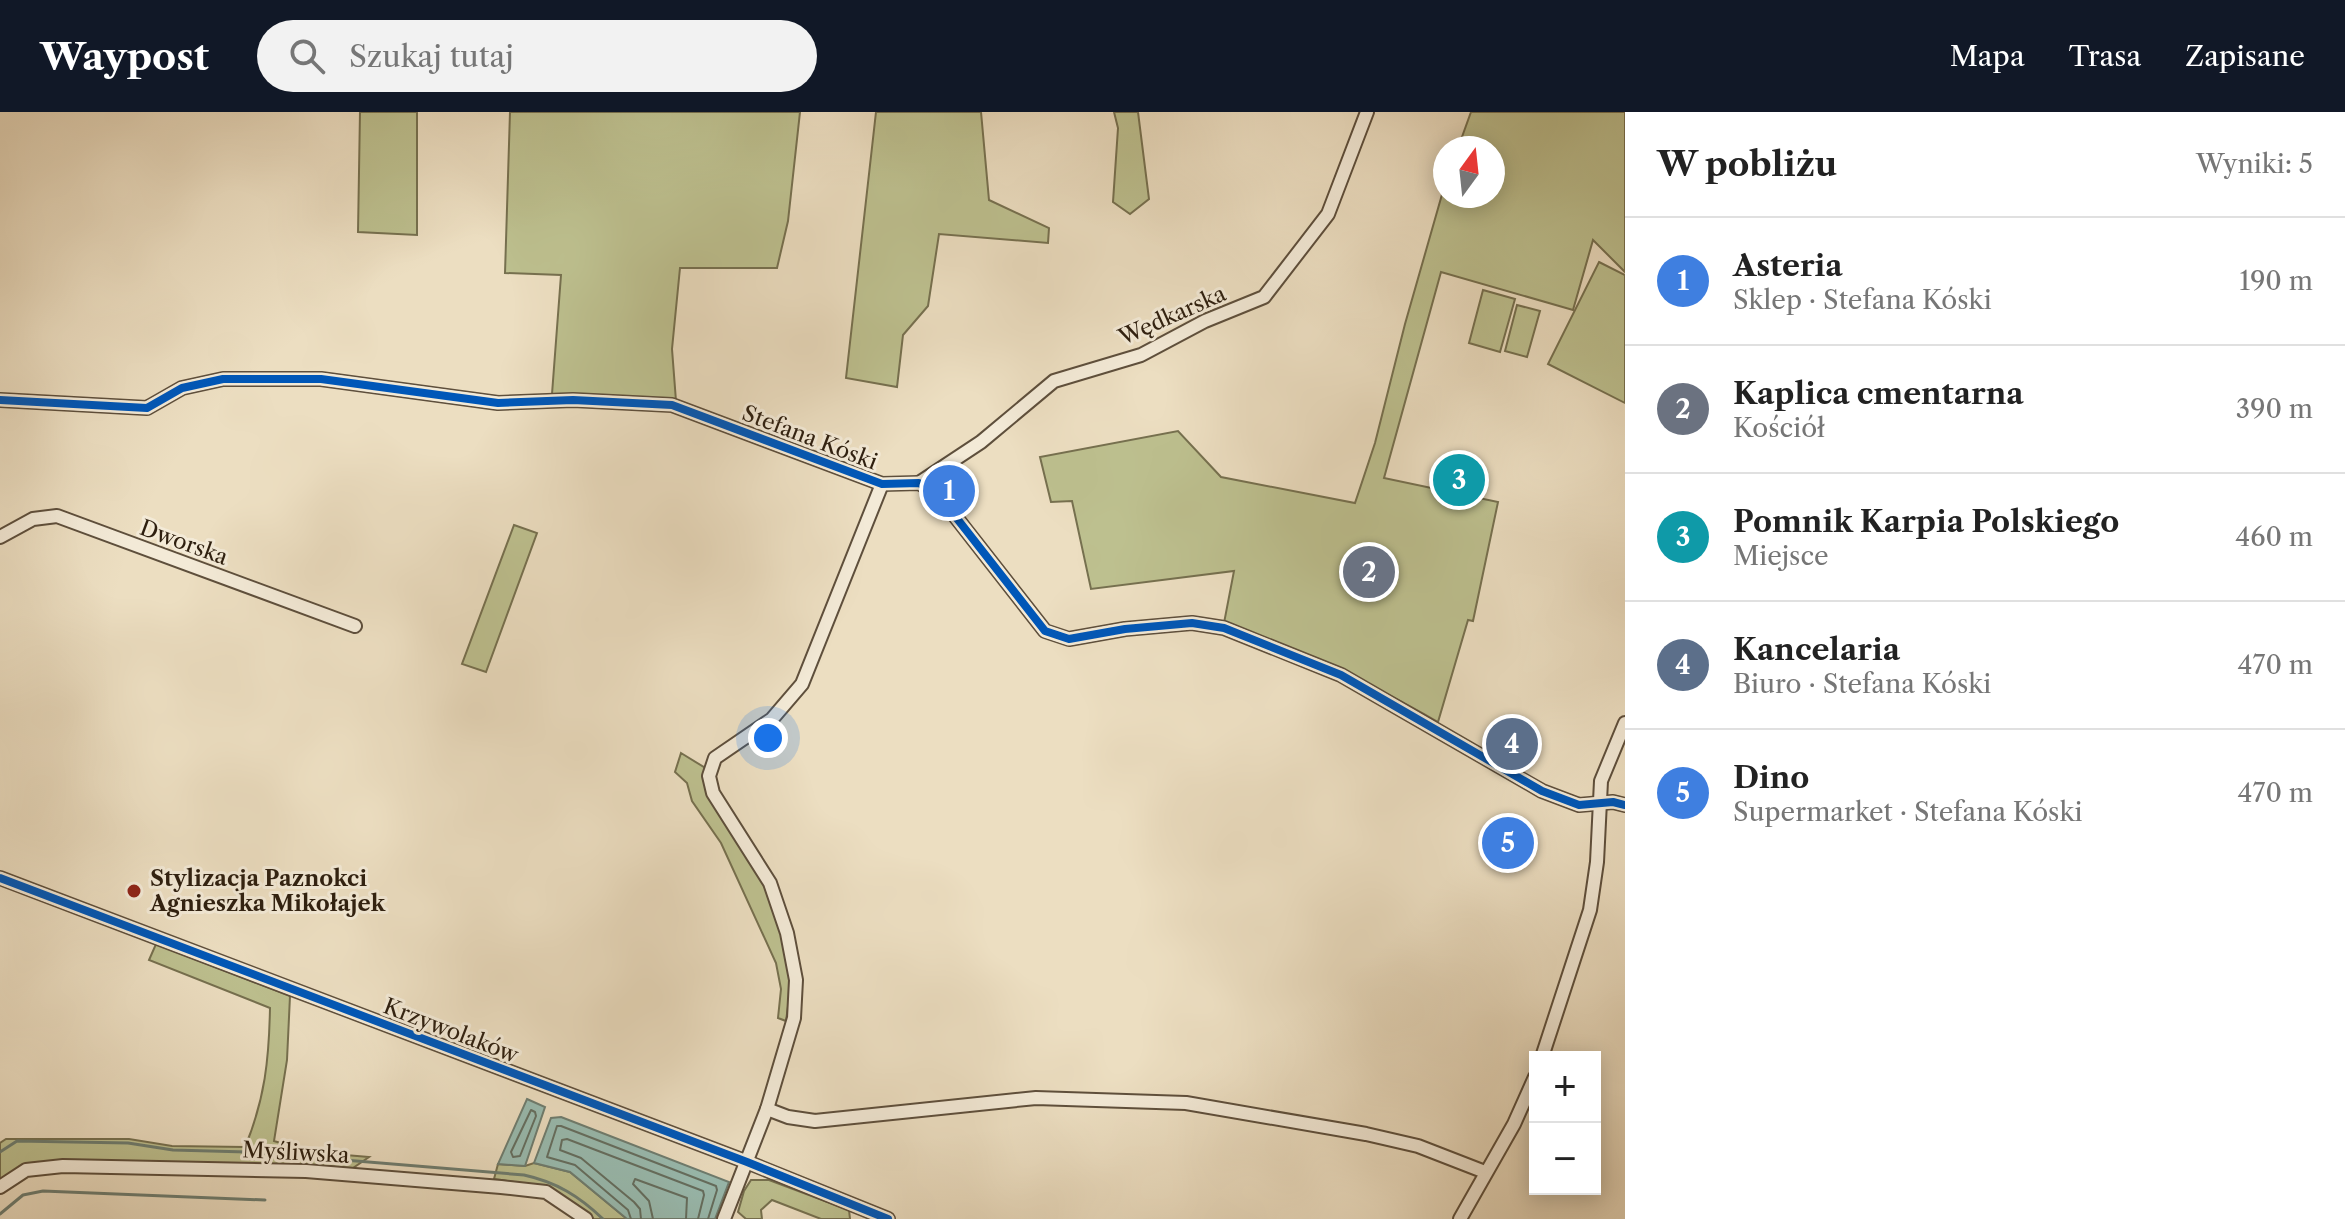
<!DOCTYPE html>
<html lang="pl">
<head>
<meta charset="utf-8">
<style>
	body { margin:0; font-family:"Libre Caslon Text",serif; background:#f2f2f2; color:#222 }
	.controls { position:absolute; right:24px; bottom:24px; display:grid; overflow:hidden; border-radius:0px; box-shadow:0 4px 20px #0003 }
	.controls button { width:72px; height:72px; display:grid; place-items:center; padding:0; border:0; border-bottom:2px solid #e0e0e0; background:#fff; color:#222; font:40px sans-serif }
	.compass { position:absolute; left:1433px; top:24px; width:72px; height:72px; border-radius:50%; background:#fff; box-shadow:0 4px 20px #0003; rotate:15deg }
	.you { position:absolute; left:768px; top:626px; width:28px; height:28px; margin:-20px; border:6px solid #fff; border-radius:50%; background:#1a73e8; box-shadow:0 0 0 12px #1a73e833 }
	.badge { display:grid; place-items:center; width:52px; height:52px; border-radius:50%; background:#111827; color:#fff; font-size:26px; font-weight:700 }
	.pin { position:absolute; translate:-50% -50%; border:4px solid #fff; box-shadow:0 2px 8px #0006 }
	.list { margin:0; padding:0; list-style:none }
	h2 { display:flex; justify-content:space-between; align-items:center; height:104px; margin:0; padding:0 32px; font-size:34px }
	h2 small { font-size:26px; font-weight:400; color:#767676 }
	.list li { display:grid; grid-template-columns:52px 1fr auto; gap:24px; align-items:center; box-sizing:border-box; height:128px; padding:0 32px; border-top:2px solid #e0e0e0 }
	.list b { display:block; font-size:30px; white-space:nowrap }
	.list p { margin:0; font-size:26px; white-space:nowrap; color:#767676 }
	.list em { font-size:26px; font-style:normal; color:#767676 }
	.icon { flex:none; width:44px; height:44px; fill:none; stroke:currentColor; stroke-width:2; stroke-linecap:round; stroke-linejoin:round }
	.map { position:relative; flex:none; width:1625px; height:1107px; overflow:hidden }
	header { display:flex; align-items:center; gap:48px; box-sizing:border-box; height:112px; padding:0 40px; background:#111827; color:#fff }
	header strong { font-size:38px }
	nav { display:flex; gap:44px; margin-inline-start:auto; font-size:28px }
	.search { width:560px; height:72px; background:#f2f2f2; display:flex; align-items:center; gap:20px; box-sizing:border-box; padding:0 28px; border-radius:44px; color:#767676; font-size:30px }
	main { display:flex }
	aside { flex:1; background:#fff }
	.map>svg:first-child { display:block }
	.green { fill:#bdc08f; stroke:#76704f; stroke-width:2 }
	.water { fill:#99bcb1; stroke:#6e7d70; stroke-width:2 }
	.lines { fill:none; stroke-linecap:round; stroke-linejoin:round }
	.shore { stroke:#646e60; stroke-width:2 }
	.stream { stroke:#6e7d70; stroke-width:3 }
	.minor-casing { stroke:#5e4f3c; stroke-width:16 }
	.minor { stroke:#f3ead7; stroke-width:12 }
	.cycleway-casing { stroke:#f3ead7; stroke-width:13 }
	.cycleway { stroke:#0057b8; stroke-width:8 }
	.poi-dot { fill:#8f2418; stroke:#f3ead7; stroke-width:3 }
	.labels { text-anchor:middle; stroke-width:6; stroke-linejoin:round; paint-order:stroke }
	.street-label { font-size:22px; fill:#2e1f0f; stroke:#f3ead7 }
	.poi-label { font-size:22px; font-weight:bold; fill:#2e1f0f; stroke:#f3ead7; text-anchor:start }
</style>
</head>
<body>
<header>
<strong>Waypost</strong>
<div class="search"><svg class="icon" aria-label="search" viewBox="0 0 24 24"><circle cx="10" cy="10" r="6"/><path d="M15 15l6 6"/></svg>Szukaj tutaj</div>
<nav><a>Mapa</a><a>Trasa</a><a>Zapisane</a></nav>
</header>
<main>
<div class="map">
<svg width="1625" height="1107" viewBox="0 0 1625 1107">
	<rect width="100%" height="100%" fill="#ecdec1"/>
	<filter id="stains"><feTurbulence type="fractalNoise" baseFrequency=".0025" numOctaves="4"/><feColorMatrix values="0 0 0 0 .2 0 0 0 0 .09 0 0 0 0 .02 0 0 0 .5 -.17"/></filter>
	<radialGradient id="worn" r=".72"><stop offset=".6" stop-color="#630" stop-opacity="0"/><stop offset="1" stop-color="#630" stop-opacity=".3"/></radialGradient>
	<!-- green -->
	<g class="green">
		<path d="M360,0H417V123L358,120Z"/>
		<path d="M510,0H800L788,109L777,156H680L672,237L676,289L552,282L561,163L505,161Z"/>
		<path d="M876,0H981L989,88L1049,116L1048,131L939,122L928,194L903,223L897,275L846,266Z"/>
		<path d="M1114,0H1138L1149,87L1130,102L1113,90L1118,16Z"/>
		<path d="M1471,0H1625V160L1593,128L1573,198L1441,160L1384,366L1498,390L1473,509L1468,508L1438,610C1369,571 1300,536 1224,511L1234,459L1091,477L1072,389L1051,390L1040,345L1178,319L1221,365L1355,391L1375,331L1405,212L1445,72V84H1493V36H1458Z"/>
		<path d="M1599,150L1625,163V291L1548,252Z"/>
		<path d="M1483,178L1515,187L1500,240L1469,231Z"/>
		<path d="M1517,193L1540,199L1527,245L1505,239Z"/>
		<path d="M514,413L537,421L486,560L462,552Z"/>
		<path d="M681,641L707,657L764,773L782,821L792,865L786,909L778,906L781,877L776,851L721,731L692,689L687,671L675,660Z"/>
		<path d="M156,832L290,884L287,948L274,1029L310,1040L369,1045L353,1056L62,1050L0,1070V1031L6,1027H129L172,1034L245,1035C265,987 269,947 270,896L149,848Z"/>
		<path d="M534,1051L570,1060L627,1107H593C557,1075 540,1074 494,1067L498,1052L525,1054Z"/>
		<path d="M751,1068H769L849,1098L850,1107H821L772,1088L761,1098L762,1107H746L738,1100L744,1079Z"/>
	</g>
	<!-- water -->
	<g class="water">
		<path d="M527,987L545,995L525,1054L498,1052Z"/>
		<path d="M561,1005L729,1070L715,1107H627L570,1060L534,1051L551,1006Z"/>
	</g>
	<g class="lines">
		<!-- shore -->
		<g class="shore">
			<path d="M531,998L535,1000L536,1004L520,1044L513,1045L511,1040Z"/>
			<path d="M631,1107L628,1098L575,1053L547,1045L557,1014H561L716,1074L717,1078L708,1107"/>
			<path d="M641,1107L640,1097L634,1090L581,1046L560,1038L562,1028L567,1027L703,1079L704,1083L698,1107"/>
			<path d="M653,1107L649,1089L633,1072L635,1067L687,1086L686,1107"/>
		</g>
		<!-- stream -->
		<g class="stream">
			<path d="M0,1040L17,1029L128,1031L173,1038L247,1040L524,1063C556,1070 579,1084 603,1107"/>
			<path d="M0,1102L23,1083L43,1079L265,1088"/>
		</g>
		<!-- minor casing -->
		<g class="minor-casing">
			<g id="minor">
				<path d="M0,288L147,296L182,276L223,267H321L498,291L573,288L672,293L882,372L919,371L937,381L1045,519L1069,527L1125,517L1192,511L1224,516L1341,563L1542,679L1579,693L1613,690L1625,693"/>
				<path d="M919,371L981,330L1054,269L1141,243L1205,209L1264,185L1328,102L1367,0"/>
				<path d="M0,425L33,407L57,404L355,514"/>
				<path d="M0,766L747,1050L888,1107"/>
				<path d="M1542,945L1590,798L1597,750L1601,669L1625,611"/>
				<path d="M767,997L788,1005L815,1009L1036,986L1186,991L1366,1022L1418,1034L1485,1060"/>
				<path d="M0,1075L26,1058L63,1054L306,1059L501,1075L546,1080L586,1107"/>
				<path d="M724,1107L767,997L794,906L796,868L787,821L770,771L713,681L709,664L715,646L772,607L802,572L882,372"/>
				<path d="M1460,1107L1514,1012L1535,965"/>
			</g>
		</g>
		<!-- minor -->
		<use href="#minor" class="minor"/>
		<!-- cycleway casing -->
		<g class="cycleway-casing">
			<g id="cycleway">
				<path d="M0,288L147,296L182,276L223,267H321L498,291L573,288L672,293L882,372L919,371L937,381L1045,519L1069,527L1125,517L1192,511L1224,516L1341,563L1542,679L1579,693L1613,690L1625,693"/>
				<path d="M0,766L747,1050L888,1107"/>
			</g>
		</g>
		<!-- cycleway -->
		<use href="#cycleway" class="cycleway"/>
	</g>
	<!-- markers -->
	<circle class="poi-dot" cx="134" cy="779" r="8"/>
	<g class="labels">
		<!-- street labels -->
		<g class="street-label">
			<text transform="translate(1172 203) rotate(-24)" y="8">Wędkarska</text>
			<text transform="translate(810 325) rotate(21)" y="8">Stefana Kóski</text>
			<text transform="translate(184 430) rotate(20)" y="8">Dworska</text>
			<text transform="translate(451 918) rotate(21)" y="8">Krzywolaków</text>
			<text transform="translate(296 1040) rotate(3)" y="8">Myśliwska</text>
		</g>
		<!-- poi labels -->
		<g class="poi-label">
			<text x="150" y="774">Stylizacja Paznokci<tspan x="150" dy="25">Agnieszka Mikołajek</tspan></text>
		</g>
	</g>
	<rect width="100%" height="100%" filter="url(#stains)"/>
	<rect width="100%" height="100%" fill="url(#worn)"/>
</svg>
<div class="controls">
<button>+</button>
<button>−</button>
</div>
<svg class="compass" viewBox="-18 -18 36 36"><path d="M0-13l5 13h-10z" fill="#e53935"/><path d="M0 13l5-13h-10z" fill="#767676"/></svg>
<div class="you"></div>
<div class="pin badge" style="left:949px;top:379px;background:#3f7fe0">1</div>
<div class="pin badge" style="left:1369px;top:460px;background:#6b7280">2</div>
<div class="pin badge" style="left:1459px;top:368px;background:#0f9aa8">3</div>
<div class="pin badge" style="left:1512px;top:632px;background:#5c6f8a">4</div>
<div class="pin badge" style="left:1508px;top:731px;background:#3f7fe0">5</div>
</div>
<aside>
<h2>W pobliżu<small>Wyniki: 5</small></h2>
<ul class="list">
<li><span class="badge" style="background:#3f7fe0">1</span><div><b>Asteria</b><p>Sklep · Stefana Kóski</p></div><em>190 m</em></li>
<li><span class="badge" style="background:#6b7280">2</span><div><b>Kaplica cmentarna</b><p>Kościół</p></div><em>390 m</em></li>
<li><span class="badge" style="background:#0f9aa8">3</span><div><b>Pomnik Karpia Polskiego</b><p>Miejsce</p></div><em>460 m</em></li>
<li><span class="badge" style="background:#5c6f8a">4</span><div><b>Kancelaria</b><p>Biuro · Stefana Kóski</p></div><em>470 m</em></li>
<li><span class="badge" style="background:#3f7fe0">5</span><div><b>Dino</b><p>Supermarket · Stefana Kóski</p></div><em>470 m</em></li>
</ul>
</aside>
</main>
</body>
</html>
